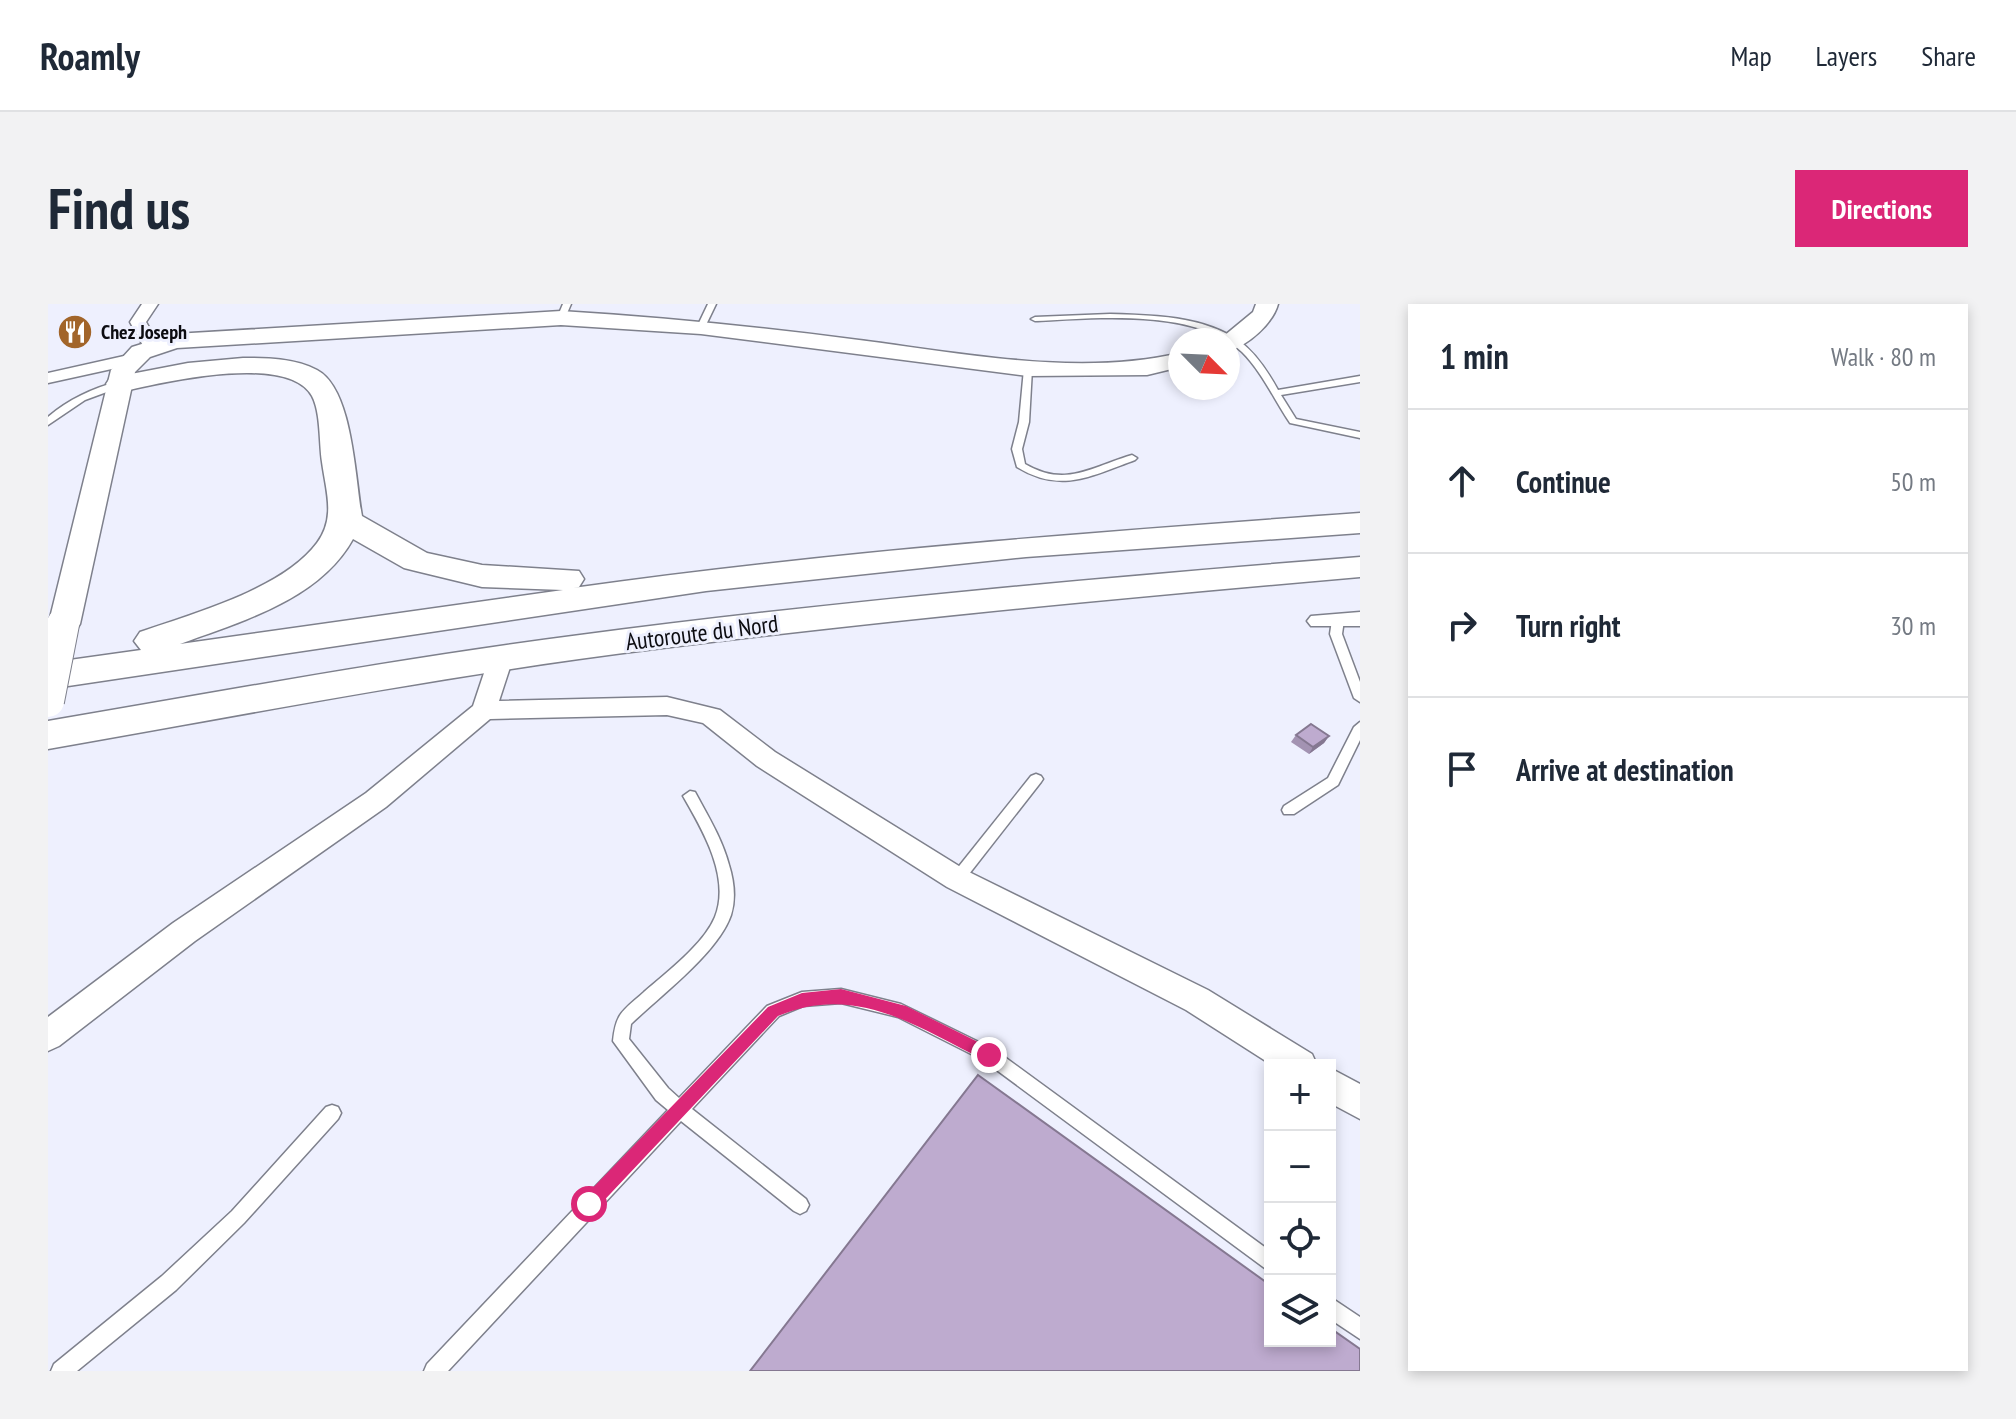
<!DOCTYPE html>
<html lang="en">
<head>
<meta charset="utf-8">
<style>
	body { margin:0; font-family:"PT Sans Narrow",sans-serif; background:#f2f2f3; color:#1f2937 }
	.controls { position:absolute; right:24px; bottom:24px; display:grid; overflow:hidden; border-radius:0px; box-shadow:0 4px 12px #0003 }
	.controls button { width:72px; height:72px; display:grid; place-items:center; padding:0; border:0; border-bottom:2px solid #e0e1e3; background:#fff; color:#1f2937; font:40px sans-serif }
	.compass { position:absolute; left:1120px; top:24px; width:72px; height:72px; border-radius:50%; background:#fff; box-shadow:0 4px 12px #0003; rotate:114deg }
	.stop { position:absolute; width:24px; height:24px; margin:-18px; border:6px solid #db2777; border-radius:50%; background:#fff }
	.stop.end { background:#db2777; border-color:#fff; box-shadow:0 2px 8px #0008 }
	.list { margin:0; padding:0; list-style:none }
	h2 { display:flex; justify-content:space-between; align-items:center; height:104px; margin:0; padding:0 32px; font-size:34px }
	h2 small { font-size:26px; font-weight:400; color:#747a83 }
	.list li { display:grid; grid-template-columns:52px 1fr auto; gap:24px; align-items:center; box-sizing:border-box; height:144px; padding:0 32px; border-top:2px solid #e0e1e3 }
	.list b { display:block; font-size:30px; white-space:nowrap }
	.list em { font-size:26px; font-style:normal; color:#747a83 }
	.icon { flex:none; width:44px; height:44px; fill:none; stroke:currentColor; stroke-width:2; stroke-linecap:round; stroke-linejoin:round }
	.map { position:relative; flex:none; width:1312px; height:1067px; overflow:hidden; border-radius:0px }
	header { display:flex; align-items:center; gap:48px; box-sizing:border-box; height:112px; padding:0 40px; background:#fff; border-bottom:2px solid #e0e1e3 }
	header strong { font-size:38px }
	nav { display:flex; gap:44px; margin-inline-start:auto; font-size:28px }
	.intro { display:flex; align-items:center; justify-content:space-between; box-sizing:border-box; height:192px; padding:0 48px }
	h1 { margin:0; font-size:56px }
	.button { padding:20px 36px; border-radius:0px; background:#db2777; color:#fff; font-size:28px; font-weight:700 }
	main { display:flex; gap:48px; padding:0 48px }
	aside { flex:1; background:#fff; border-radius:0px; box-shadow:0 4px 12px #0003 }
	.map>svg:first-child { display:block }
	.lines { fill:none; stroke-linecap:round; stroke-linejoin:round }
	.lane-casing { stroke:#7e808c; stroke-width:3 }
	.street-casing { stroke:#7e808c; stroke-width:3 }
	.secondary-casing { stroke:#7e808c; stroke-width:3 }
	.highway-casing { stroke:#7e808c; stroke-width:3 }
	.lane { fill:#fff; fill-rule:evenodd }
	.street { fill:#fff; fill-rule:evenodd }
	.secondary { fill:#fff; fill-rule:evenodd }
	.highway { fill:#fff; fill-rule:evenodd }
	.secondary-bridge-casing { stroke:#7e808c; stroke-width:34; stroke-linecap:butt }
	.secondary-bridge { stroke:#fff; stroke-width:32 }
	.wall { fill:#a393b2 }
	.shaded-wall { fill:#857891 }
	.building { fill:#beabcf; stroke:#857891; stroke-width:2 }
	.route { fill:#db2777 }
	.labels { text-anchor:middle; stroke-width:6; stroke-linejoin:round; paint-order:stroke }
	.far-poi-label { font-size:20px; font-weight:bold; fill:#0c0c11; stroke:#eef0fe; text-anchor:start }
	.street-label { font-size:24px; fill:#0c0c11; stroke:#eef0fe }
</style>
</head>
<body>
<header>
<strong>Roamly</strong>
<nav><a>Map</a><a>Layers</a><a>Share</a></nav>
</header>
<div class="intro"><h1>Find us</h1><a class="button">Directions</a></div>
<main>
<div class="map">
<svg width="1312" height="1067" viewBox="0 0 1312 1067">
	<rect width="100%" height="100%" fill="#eef0fe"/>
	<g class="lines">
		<!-- lane casing -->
		<g class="lane-casing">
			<g id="lane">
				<path d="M515,0H523L517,14L513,16L509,14Z"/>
				<path d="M660,0H668L656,25H650L649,23Z"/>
				<path d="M1062,10C1104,11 1155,12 1191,37C1208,49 1220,68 1230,86L1312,72V78L1233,91L1248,115L1312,128V134L1242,119C1226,95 1214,68 1194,48C1148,4 1047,14 987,17L983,15L987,13Z"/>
				<path d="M980,62L984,65L981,118L974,145L977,160C1018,184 1043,163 1084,151L1089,154L1087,156C1043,172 1013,190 969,163L964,145L971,118L976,65Z"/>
				<path d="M72,77L76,80L75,82L37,96L0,121V113C21,95 45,84 72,77Z"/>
				<path d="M1290,312L1296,316L1294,330L1312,378V398L1306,394L1282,330L1284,316Z"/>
				<path d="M1312,418V436L1290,481L1246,510H1236L1234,506L1236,502L1280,474L1306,423Z"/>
				<path d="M988,470L993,472L995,475L993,478L914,579H904L902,575L904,571L983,472Z"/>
				<path d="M642,487L647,488C660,512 674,535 681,561C686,577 688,595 683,611C670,649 612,692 583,720L581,735L620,784L631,794L719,702L754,688L793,685L853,700L947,746L1222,947V968L935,756L850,713L793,699L755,702L731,712L644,805L758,895L761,901L758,907L752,910L746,907L633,817L400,1067H376L379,1060L620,806L608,796L565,737C568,708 575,707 596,688C618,669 656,640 667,613C683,573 654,525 635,492Z"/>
				<path d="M284,801L290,803L293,809L290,815L196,919L128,986L29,1067H3L6,1060L114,972L184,907L278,803Z"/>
				<path d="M1282,993L1312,1013V1035L1282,1015Z"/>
			</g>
		</g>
		<!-- street casing -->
		<g class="street-casing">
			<g id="street">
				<path d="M94,0H110L98,18L112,43L110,47H98L82,18Z"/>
				<path d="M85,50L91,51L94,55L91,59L0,79V69Z"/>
				<path d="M1312,308V322H1263L1259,317L1263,312Z"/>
				<path d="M453,346L461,348L465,354L451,397L619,393L672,406L727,448L919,567L1160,686L1264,750L1269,761H1224L1138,706L899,583L709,462L655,419L619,411L442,415L338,503L147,637L11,742L0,747V713L125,619L318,489L425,402L441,354L445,348Z"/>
				<path d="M1282,764L1312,780V815L1282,799Z"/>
			</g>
		</g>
		<!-- secondary casing -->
		<g class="secondary-casing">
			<g id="secondary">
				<path d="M1208,0H1230C1225,19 1200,42 1180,47V36H1171L1205,8Z"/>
				<path d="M513,7C613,13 711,23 811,36C914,49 1030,73 1132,49V63L1099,71L980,72L653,30L513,21L129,44L102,53L87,68L32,320L27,328L15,331L3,328L0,322L63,66L84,43L126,30Z"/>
			</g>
		</g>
		<!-- highway casing -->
		<g class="highway-casing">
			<g id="highway">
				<path d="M195,54C219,54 246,54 269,66C305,85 307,175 314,212L379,249L434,261L531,267L536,275L531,283L525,284C786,247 1049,228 1312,209V229L978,253L658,287L0,385V359L93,346L86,337L92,328C144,310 235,285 269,239C288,213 278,188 274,158C271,139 273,109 264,92C239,48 112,79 72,88L62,86L58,80L62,74L140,59ZM305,235L356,264L368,267L434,283L515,286L132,340C194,317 271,296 305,235Z"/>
				<path d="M1312,253V273C1051,296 791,320 531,355C353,380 177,414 0,445V417C177,387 353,354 532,331C791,297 1051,274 1312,253Z"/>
			</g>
		</g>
		<!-- lane -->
		<use href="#lane" class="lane"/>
		<!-- street -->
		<use href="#street" class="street"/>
		<!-- secondary -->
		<use href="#secondary" class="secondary"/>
		<!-- highway -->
		<use href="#highway" class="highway"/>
		<!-- secondary-bridge casing -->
		<g class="secondary-bridge-casing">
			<path id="secondary-bridge" d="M0,397L15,320"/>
		</g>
		<!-- secondary-bridge -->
		<use href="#secondary-bridge" class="secondary-bridge"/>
	</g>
	<!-- wall -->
	<path class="wall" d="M1248,431L1281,432L1276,439L1261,450L1243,438Z"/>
	<!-- shaded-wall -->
	<path class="shaded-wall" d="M1281,432L1276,439L1261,450L1265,443Z"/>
	<!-- building -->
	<g class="building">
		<path d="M1263,420L1281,432L1265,443L1248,431Z"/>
		<path d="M930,771L1222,981V1037H1282V1024L1312,1045V1067H702Z"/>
	</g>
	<!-- route -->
	<path class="route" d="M793,685L858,702L946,746L949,751L946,756H936C868,722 807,679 730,712L547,906L541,908L535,906L533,900L535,894L720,703L754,689Z"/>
	<!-- icons -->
	<defs>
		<g id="restaurant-disc" transform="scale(1.8)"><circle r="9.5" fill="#a2652a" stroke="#eef0fe"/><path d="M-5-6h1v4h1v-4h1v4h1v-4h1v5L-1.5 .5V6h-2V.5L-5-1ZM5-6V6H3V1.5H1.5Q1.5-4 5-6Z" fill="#fff"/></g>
	</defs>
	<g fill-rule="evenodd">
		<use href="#restaurant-disc" x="27" y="28"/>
	</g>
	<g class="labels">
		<!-- far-poi labels -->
		<g class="far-poi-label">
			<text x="53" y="35">Chez Joseph</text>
		</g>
		<!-- street labels -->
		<g class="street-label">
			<text transform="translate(654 329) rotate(-7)" y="8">Autoroute du Nord</text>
		</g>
	</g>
</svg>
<div class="controls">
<button>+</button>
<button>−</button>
<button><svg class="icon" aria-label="locate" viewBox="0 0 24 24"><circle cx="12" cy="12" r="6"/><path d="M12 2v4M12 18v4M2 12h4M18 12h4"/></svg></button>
<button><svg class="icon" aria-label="layers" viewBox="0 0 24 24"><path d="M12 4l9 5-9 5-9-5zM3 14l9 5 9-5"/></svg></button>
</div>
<svg class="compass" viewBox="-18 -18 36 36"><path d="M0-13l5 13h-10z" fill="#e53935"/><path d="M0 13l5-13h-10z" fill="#747a83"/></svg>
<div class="stop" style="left:541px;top:900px"></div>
<div class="stop end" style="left:941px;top:751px"></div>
</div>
<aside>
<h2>1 min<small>Walk · 80 m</small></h2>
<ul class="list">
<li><svg class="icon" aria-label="ahead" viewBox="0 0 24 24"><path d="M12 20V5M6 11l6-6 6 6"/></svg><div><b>Continue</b></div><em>50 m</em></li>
<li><svg class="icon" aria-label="right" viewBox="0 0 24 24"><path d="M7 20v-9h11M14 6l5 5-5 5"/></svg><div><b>Turn right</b></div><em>30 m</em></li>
<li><svg class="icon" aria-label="arrive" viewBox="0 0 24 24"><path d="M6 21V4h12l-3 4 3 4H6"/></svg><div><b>Arrive at destination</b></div></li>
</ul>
</aside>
</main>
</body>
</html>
